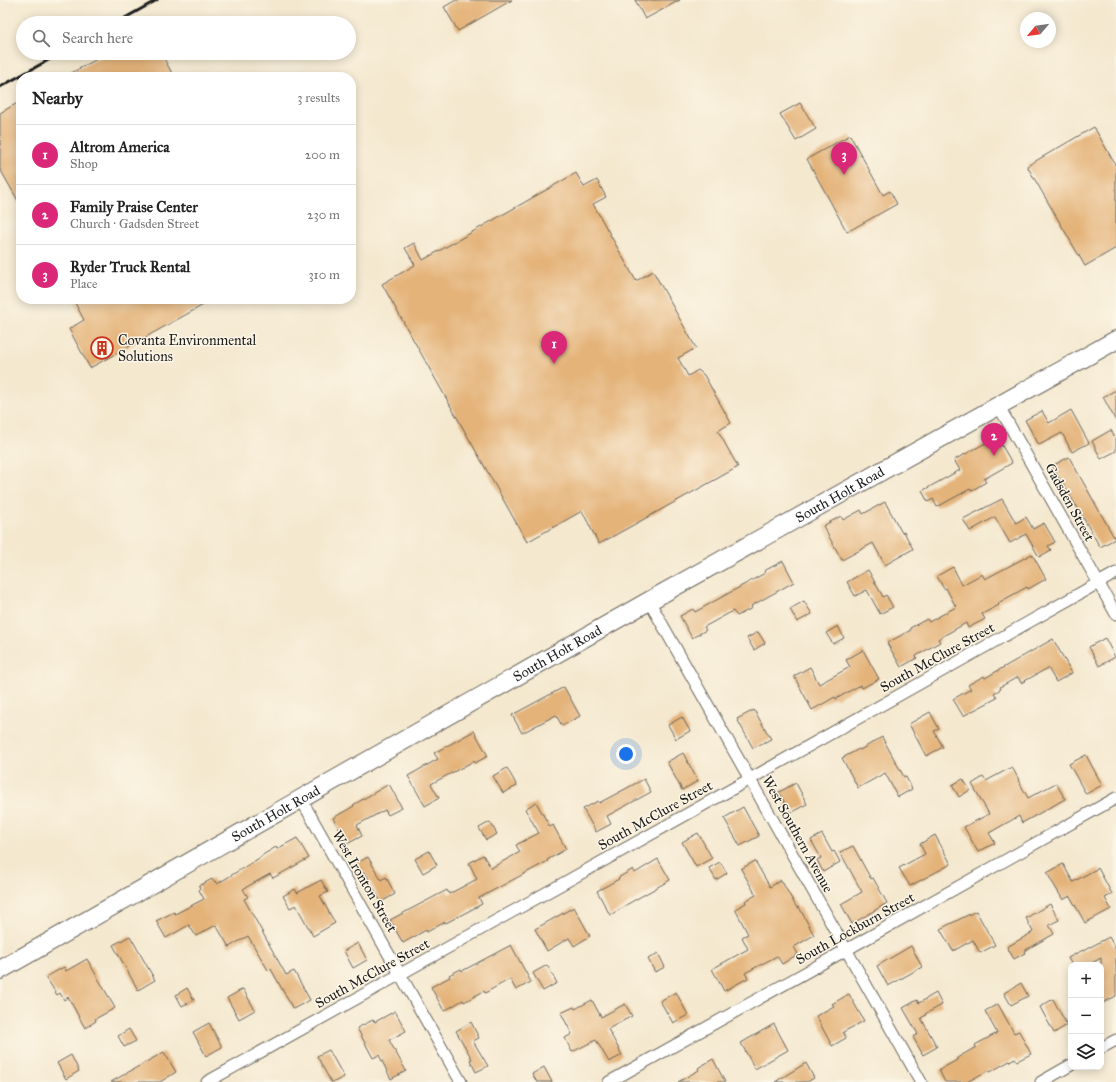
<!DOCTYPE html>
<html lang="en">
<head>
<meta charset="utf-8">
<style>
	body { margin:0; font-family:"IM FELL Great Primer",serif; background:#f2f2f2; color:#222 }
	.controls { position:absolute; right:12px; bottom:12px; display:grid; overflow:hidden; border-radius:8px; box-shadow:0 2px 10px #0003 }
	.controls button { width:36px; height:36px; display:grid; place-items:center; padding:0; border:0; border-bottom:1px solid #e0e0e0; background:#fff; color:#222; font:20px sans-serif }
	.compass { position:absolute; left:1020px; top:12px; width:36px; height:36px; border-radius:50%; background:#fff; box-shadow:0 2px 10px #0003; rotate:241deg }
	.you { position:absolute; left:626px; top:754px; width:14px; height:14px; margin:-10px; border:3px solid #fff; border-radius:50%; background:#1a73e8; box-shadow:0 0 0 6px #1a73e833 }
	.badge { display:grid; place-items:center; width:26px; height:26px; border-radius:50%; background:#db2777; color:#fff; font-size:13px; font-weight:700 }
	.pin { position:absolute; translate:-50% -33px; filter:drop-shadow(0 1px 2px #0008) }
	.pin::after { content:''; position:absolute; top:21px; width:14px; height:12px; background:inherit; clip-path:polygon(0 0,100% 0,50% 100%) }
	.list { margin:0; padding:0; list-style:none }
	h2 { display:flex; justify-content:space-between; align-items:center; height:52px; margin:0; padding:0 16px; font-size:17px }
	h2 small { font-size:13px; font-weight:400; color:#767676 }
	.list li { display:grid; grid-template-columns:26px 1fr auto; gap:12px; align-items:center; box-sizing:border-box; height:60px; padding:0 16px; border-top:1px solid #e0e0e0 }
	.list b { display:block; font-size:15px; white-space:nowrap }
	.list p { margin:0; font-size:13px; white-space:nowrap; color:#767676 }
	.list em { font-size:13px; font-style:normal; color:#767676 }
	.icon { flex:none; width:22px; height:22px; fill:none; stroke:currentColor; stroke-width:2; stroke-linecap:round; stroke-linejoin:round }
	.map { position:relative; flex:none; width:1116px; height:1082px; overflow:hidden }
	.search { position:absolute; background:#fff; box-shadow:0 2px 10px #0003; left:16px; top:16px; width:340px; height:44px; display:flex; align-items:center; gap:10px; box-sizing:border-box; padding:0 14px; border-radius:22px; color:#767676; font-size:15px }
	.panel { position:absolute; background:#fff; box-shadow:0 2px 10px #0003; left:16px; top:72px; width:340px; height:232px; border-radius:16px }
	.map>svg:first-child { display:block }
	.building { fill:#e4b379 }
	.lines { fill:none; stroke-linecap:round; stroke-linejoin:round }
	.street-casing { stroke:#68635b; stroke-width:13 }
	.primary-casing { stroke:#68635b; stroke-width:20 }
	.street { stroke:#fff; stroke-width:11 }
	.primary { stroke:#fff; stroke-width:18 }
	.rail { stroke:#1c1c1c; stroke-width:3 }
	.labels { text-anchor:middle; stroke-width:3; stroke-linejoin:round; paint-order:stroke }
	.poi-label { font-size:14px; fill:#1c1c1c; stroke:#fcf5e5; text-anchor:start }
	.street-label { font-size:14px; fill:#1c1c1c; stroke:#fcf5e5 }
</style>
</head>
<body>
<div class="map">
<svg width="1116" height="1082" viewBox="0 0 1116 1082">
	<rect width="100%" height="100%" fill="#fcf5e5"/>
	<filter id="ink" filterUnits="userSpaceOnUse"><feTurbulence type="fractalNoise" baseFrequency=".025" numOctaves="2"/><feDisplacementMap in="SourceGraphic" scale="8" xChannelSelector="R" yChannelSelector="G"/><feConvolveMatrix kernelMatrix="1 2 1 2 8 2 1 2 1" color-interpolation-filters="sRGB"/></filter>
	<filter id="wash" filterUnits="userSpaceOnUse"><feTurbulence type="fractalNoise" baseFrequency=".012" numOctaves="4" result="noise"/><feDisplacementMap in="SourceGraphic" scale="16" xChannelSelector="R" yChannelSelector="G"/><feGaussianBlur stdDeviation="0.9" result="paint"/><feColorMatrix in="noise" values="0 0 0 0 0 0 0 0 0 0 0 0 0 0 0 0 0 1.4 0 .05"/><feComposite in="paint" operator="in"/></filter>
	<g filter="url(#wash)">
		<rect width="100%" height="100%" fill="#f4e8cf"/>
		<g id="blocks">
			<!-- building -->
			<g class="building">
				<path d="M456,0H512L458,31L444,7Z"/>
				<path d="M635,0H680L645,19Z"/>
				<path d="M108,53H161L174,77H64Z"/>
				<path d="M21,101V206L0,169V113Z"/>
				<path d="M800,103L816,129L796,141L780,114Z"/>
				<path d="M1094,127L1116,166V248L1085,266L1027,166Z"/>
				<path d="M850,135L883,195L890,191L897,204L847,232L807,159Z"/>
				<path d="M576,173L584,187L597,180L606,197L593,204L636,281L653,271L696,348L678,358L688,376L698,370L704,375L731,423L718,431L738,467L599,544L582,511L527,542L382,284L415,265L405,248L414,243L423,260Z"/>
				<path d="M73,299H214L90,368L69,329L84,320Z"/>
				<path d="M1116,390V421L1103,397Z"/>
				<path d="M1071,410L1089,443L1072,452L1062,433L1039,445L1025,420L1042,411L1049,423Z"/>
				<path d="M1111,430L1116,440V451L1101,459L1092,441Z"/>
				<path d="M997,437L1012,463L984,479L986,482L971,491L970,489L937,507L933,499L928,502L922,491L960,470L954,460Z"/>
				<path d="M1069,457L1115,539L1100,547L1076,505V506L1061,480H1060L1052,466Z"/>
				<path d="M1002,499L1016,523L1026,517L1033,529L1044,523L1055,542L1048,546L1051,550L1039,557L1026,534L1010,543L995,517L970,531L963,519Z"/>
				<path d="M885,502L902,533L904,532L913,549L885,565L873,543L842,560L823,526L841,516L843,520L861,510L863,514Z"/>
				<path d="M1032,554L1046,579L1028,589L1027,587L998,603L999,605L982,614L985,619L968,628L966,623L938,639L940,642L916,656L917,658L901,667L887,643L911,630L910,628L927,619L929,622L956,607L946,588L944,589L937,576L953,567L962,585L982,574L985,579Z"/>
				<path d="M783,561L794,582L751,606L752,608L737,616L733,611L704,627L706,630L692,638L680,616L693,609L695,612L765,573L764,571Z"/>
				<path d="M868,570L883,597L886,595L893,607L880,614L867,590L855,596L847,582Z"/>
				<path d="M804,601L812,614L797,622L790,609Z"/>
				<path d="M838,626L844,638L833,644L826,633Z"/>
				<path d="M758,632L765,643L754,650L747,638Z"/>
				<path d="M1105,638L1115,657L1099,666L1089,647Z"/>
				<path d="M1053,639L1072,673L1056,682L1048,668L1021,683L1018,677L1000,687L1001,689L994,693L997,698L963,716L953,699L971,689L968,685L984,676L985,678Z"/>
				<path d="M863,650L879,679L862,688L860,685L836,699L835,697L812,710L794,676L810,667L819,684L850,667L846,660Z"/>
				<path d="M564,687L580,716L562,726L556,715L522,733L512,715Z"/>
				<path d="M754,710L771,739L753,748L737,719Z"/>
				<path d="M930,712L939,729L934,731L943,747L926,756L909,724Z"/>
				<path d="M682,717L690,731L676,739L668,725Z"/>
				<path d="M474,731L488,756L475,763L474,761L431,784L439,798L425,806L408,776L438,759L434,753Z"/>
				<path d="M882,737L904,777H906L912,789L898,797L885,773L858,788L842,758L859,749L860,750Z"/>
				<path d="M683,753L698,781L682,790L667,762Z"/>
				<path d="M1086,755L1102,785L1086,794L1069,764Z"/>
				<path d="M1012,767L1019,780H1018L1028,798L1056,783L1065,799L1022,823L1019,816L989,833L995,843L978,852L964,827L989,814L972,784L983,777L986,781Z"/>
				<path d="M507,768L517,786L503,793L493,776Z"/>
				<path d="M644,779L651,792L607,816L611,824L596,832L583,809L598,801L599,803Z"/>
				<path d="M963,779L970,790L959,797L952,785Z"/>
				<path d="M796,783L807,804L790,813L779,792Z"/>
				<path d="M389,784L402,808L388,815L385,810L357,825L362,836L347,844L333,818L354,806L353,805Z"/>
				<path d="M536,802L550,827L553,825L566,849L547,860L548,861L479,898L482,904L446,923L445,922L427,932L426,930L403,943L390,920L447,890L449,894L477,879L469,863L483,855L491,868L520,852L516,845L539,833L525,809Z"/>
				<path d="M743,807L759,836L740,846L724,818Z"/>
				<path d="M490,822L497,834L486,840L479,828Z"/>
				<path d="M698,833L712,858L696,867L682,842Z"/>
				<path d="M822,834L832,852L834,851L840,862L823,872L817,860L821,858L811,840Z"/>
				<path d="M935,835L951,864L910,886L899,868L925,854L920,844Z"/>
				<path d="M297,838L309,858L273,878L270,874L243,889L248,897L244,899L286,975L294,971L310,1000L293,1009L271,969L268,970L248,936L229,947L216,925L196,936L189,925L166,938L156,921L174,912L175,914L204,899L199,890L200,889L199,886L212,879L214,882L215,881L217,884L261,857V856L276,847L277,849Z"/>
				<path d="M853,846L871,879L873,878L887,903L852,924L841,904L862,892L840,852Z"/>
				<path d="M429,851L437,865L423,873L415,859Z"/>
				<path d="M368,857L381,880L386,877L395,894L381,902L365,872L361,875L355,864Z"/>
				<path d="M658,859L670,880L626,905V906L610,915L597,891L619,879L618,878L633,869L635,873Z"/>
				<path d="M755,861L770,887L781,880L797,908L799,907L814,935L794,947L798,954L782,964L777,956L745,973L748,978L724,991L712,969L748,949L742,937L748,934L735,909L746,903L745,901L756,895L741,869Z"/>
				<path d="M720,862L727,873L716,880L709,868Z"/>
				<path d="M1063,864L1073,882L1098,868L1112,894L1105,898L1111,909L1085,923L1070,896L1063,900L1047,873Z"/>
				<path d="M321,880L328,892L320,896L335,923L313,936L296,905L290,908L283,896L295,889L297,893Z"/>
				<path d="M1050,904L1059,920L1049,925L1054,934L1024,951L1025,953L1014,959L1007,947L1033,932L1026,918Z"/>
				<path d="M574,907L590,936L574,946L569,938L547,951L535,929Z"/>
				<path d="M976,911L995,945L980,953L973,940L953,951L940,929Z"/>
				<path d="M130,936L155,980L138,990L113,945Z"/>
				<path d="M1109,937L1116,950V996L1101,1004V958L1088,965H1072L1068,958L1083,950V951Z"/>
				<path d="M358,943L367,960L353,968L344,951Z"/>
				<path d="M511,945L531,982L516,990L510,979L485,993L484,991L464,1002L463,1000L444,1011L431,987L450,977L449,975L461,969L462,971Z"/>
				<path d="M911,946L922,967L888,986L877,966Z"/>
				<path d="M658,953L665,967L655,972L648,959Z"/>
				<path d="M87,959L115,1008L95,1019L96,1021L85,1028L68,997L64,1000L60,993L57,995L46,977L64,967L66,971Z"/>
				<path d="M547,965L557,983L543,991L533,973Z"/>
				<path d="M1021,983L1028,996L1011,1005L1004,993Z"/>
				<path d="M187,988L194,1000L182,1006L176,995Z"/>
				<path d="M243,989L255,1010L239,1019L227,998Z"/>
				<path d="M676,992L688,1015L673,1023L660,1001Z"/>
				<path d="M936,993L942,1005L925,1014L926,1015L921,1018L937,1047L923,1055L913,1037L918,1034L903,1008L917,1000L919,1003Z"/>
				<path d="M849,994L864,1021L843,1032L846,1038L832,1046L816,1016L834,1006L832,1004Z"/>
				<path d="M1053,999L1067,1025L1054,1033L1040,1007Z"/>
				<path d="M592,1000L601,1017L625,1004L632,1016L608,1029L622,1055L609,1062L596,1040L572,1052L565,1038L572,1034L561,1013L574,1007L575,1009Z"/>
				<path d="M998,1004L1014,1033L1019,1031L1031,1054L1017,1061L1015,1058L990,1072L989,1070L967,1082H945L939,1070L957,1060V1058L976,1047L975,1045L997,1033L985,1011Z"/>
				<path d="M395,1011L406,1031L389,1040L406,1071L391,1079L379,1055L373,1058L357,1028L373,1020L375,1022Z"/>
				<path d="M471,1022L479,1038L473,1041L488,1066L476,1072L470,1060L472,1059L456,1031Z"/>
				<path d="M209,1023L222,1047L206,1056L193,1032Z"/>
				<path d="M774,1024L788,1050L755,1069L741,1043Z"/>
				<path d="M129,1029L136,1041L124,1047L118,1036Z"/>
				<path d="M329,1050L344,1077L334,1082H331L317,1056Z"/>
				<path d="M164,1052L176,1072L160,1082H111Z"/>
				<path d="M71,1055L79,1071L66,1079L57,1063Z"/>
				<path d="M713,1059L725,1082H678L699,1070L698,1068Z"/>
				<path d="M806,1063L814,1078L807,1082H775Z"/>
				<path d="M544,1067L552,1082H537L532,1074Z"/>
			</g>
		</g>
	</g>
	<g filter="url(#ink)">
		<use href="#blocks" fill-opacity="0" stroke="#68635b" stroke-width="1"/>
		<g class="lines">
			<!-- street casing -->
			<g class="street-casing">
				<g id="street">
					<path d="M998,405L1116,614"/>
					<path d="M649,601L921,1082"/>
					<path d="M301,799L461,1082"/>
					<path d="M1101,1048L1116,1040"/>
					<path d="M207,1082L750,779L1116,573"/>
					<path d="M609,1082L846,950L1116,798"/>
					<path d="M1041,1082L1071,1065"/>
				</g>
			</g>
			<!-- primary casing -->
			<g class="primary-casing">
				<g id="primary">
					<path id="s1" d="M0,970L649,601L1116,340"/>
				</g>
			</g>
			<!-- street -->
			<use href="#street" class="street"/>
			<!-- primary -->
			<use href="#primary" class="primary"/>
			<!-- rail -->
			<g class="rail">
				<path d="M116,23L157,0"/>
				<path d="M0,87L61,53"/>
			</g>
		</g>
	</g>
	<!-- icons -->
	<defs>
		<g id="building-ring" transform="scale(1.15)"><circle r="9.5" fill="#fcf5e5" stroke="#c8321e" stroke-width="1.5"/><path d="M-4-6H4V6H1V3H-1V6H-4ZM-2.5-4.3h1.7v1.8h-1.7ZM.8-4.3h1.7v1.8H.8ZM-2.5-1h1.7V.8h-1.7ZM.8-1h1.7V.8H.8Z" fill="#c8321e"/></g>
	</defs>
	<g fill-rule="evenodd">
		<use href="#building-ring" x="102" y="348"/>
	</g>
	<g class="labels">
		<!-- poi labels -->
		<g class="poi-label">
			<text x="118" y="345">Covanta Environmental<tspan x="118" dy="16">Solutions</tspan></text>
		</g>
		<!-- street labels -->
		<g class="street-label">
			<text dy="5" stroke="none"><textPath href="#s1" startOffset="965">South Holt Road</textPath></text>
			<text transform="translate(1070 502) rotate(61)" y="5">Gadsden Street</text>
			<text dy="5" stroke="none"><textPath href="#s1" startOffset="641">South Holt Road</textPath></text>
			<text transform="translate(937 657) rotate(-29)" y="5">South McClure Street</text>
			<text dy="5" stroke="none"><textPath href="#s1" startOffset="317">South Holt Road</textPath></text>
			<text transform="translate(655 815) rotate(-29)" y="5">South McClure Street</text>
			<text transform="translate(798 834) rotate(61)" y="5">West Southern Avenue</text>
			<text transform="translate(365 881) rotate(60)" y="5">West Ironton Street</text>
			<text transform="translate(855 928) rotate(-29)" y="5">South Lockburn Street</text>
			<text transform="translate(372 973) rotate(-29)" y="5">South McClure Street</text>
		</g>
	</g>
</svg>
<div class="controls">
<button>+</button>
<button>−</button>
<button><svg class="icon" aria-label="layers" viewBox="0 0 24 24"><path d="M12 4l9 5-9 5-9-5zM3 14l9 5 9-5"/></svg></button>
</div>
<svg class="compass" viewBox="-18 -18 36 36"><path d="M0-13l5 13h-10z" fill="#e53935"/><path d="M0 13l5-13h-10z" fill="#767676"/></svg>
<div class="you"></div>
<div class="pin badge" style="left:554px;top:364px">1</div>
<div class="pin badge" style="left:994px;top:456px">2</div>
<div class="pin badge" style="left:844px;top:175px">3</div>
<div class="search"><svg class="icon" aria-label="search" viewBox="0 0 24 24"><circle cx="10" cy="10" r="6"/><path d="M15 15l6 6"/></svg>Search here</div>
<section class="panel">
<h2>Nearby<small>3 results</small></h2>
<ul class="list">
<li><span class="badge">1</span><div><b>Altrom America</b><p>Shop</p></div><em>200 m</em></li>
<li><span class="badge">2</span><div><b>Family Praise Center</b><p>Church · Gadsden Street</p></div><em>230 m</em></li>
<li><span class="badge">3</span><div><b>Ryder Truck Rental</b><p>Place</p></div><em>310 m</em></li>
</ul>
</section>
</div>
</body>
</html>
